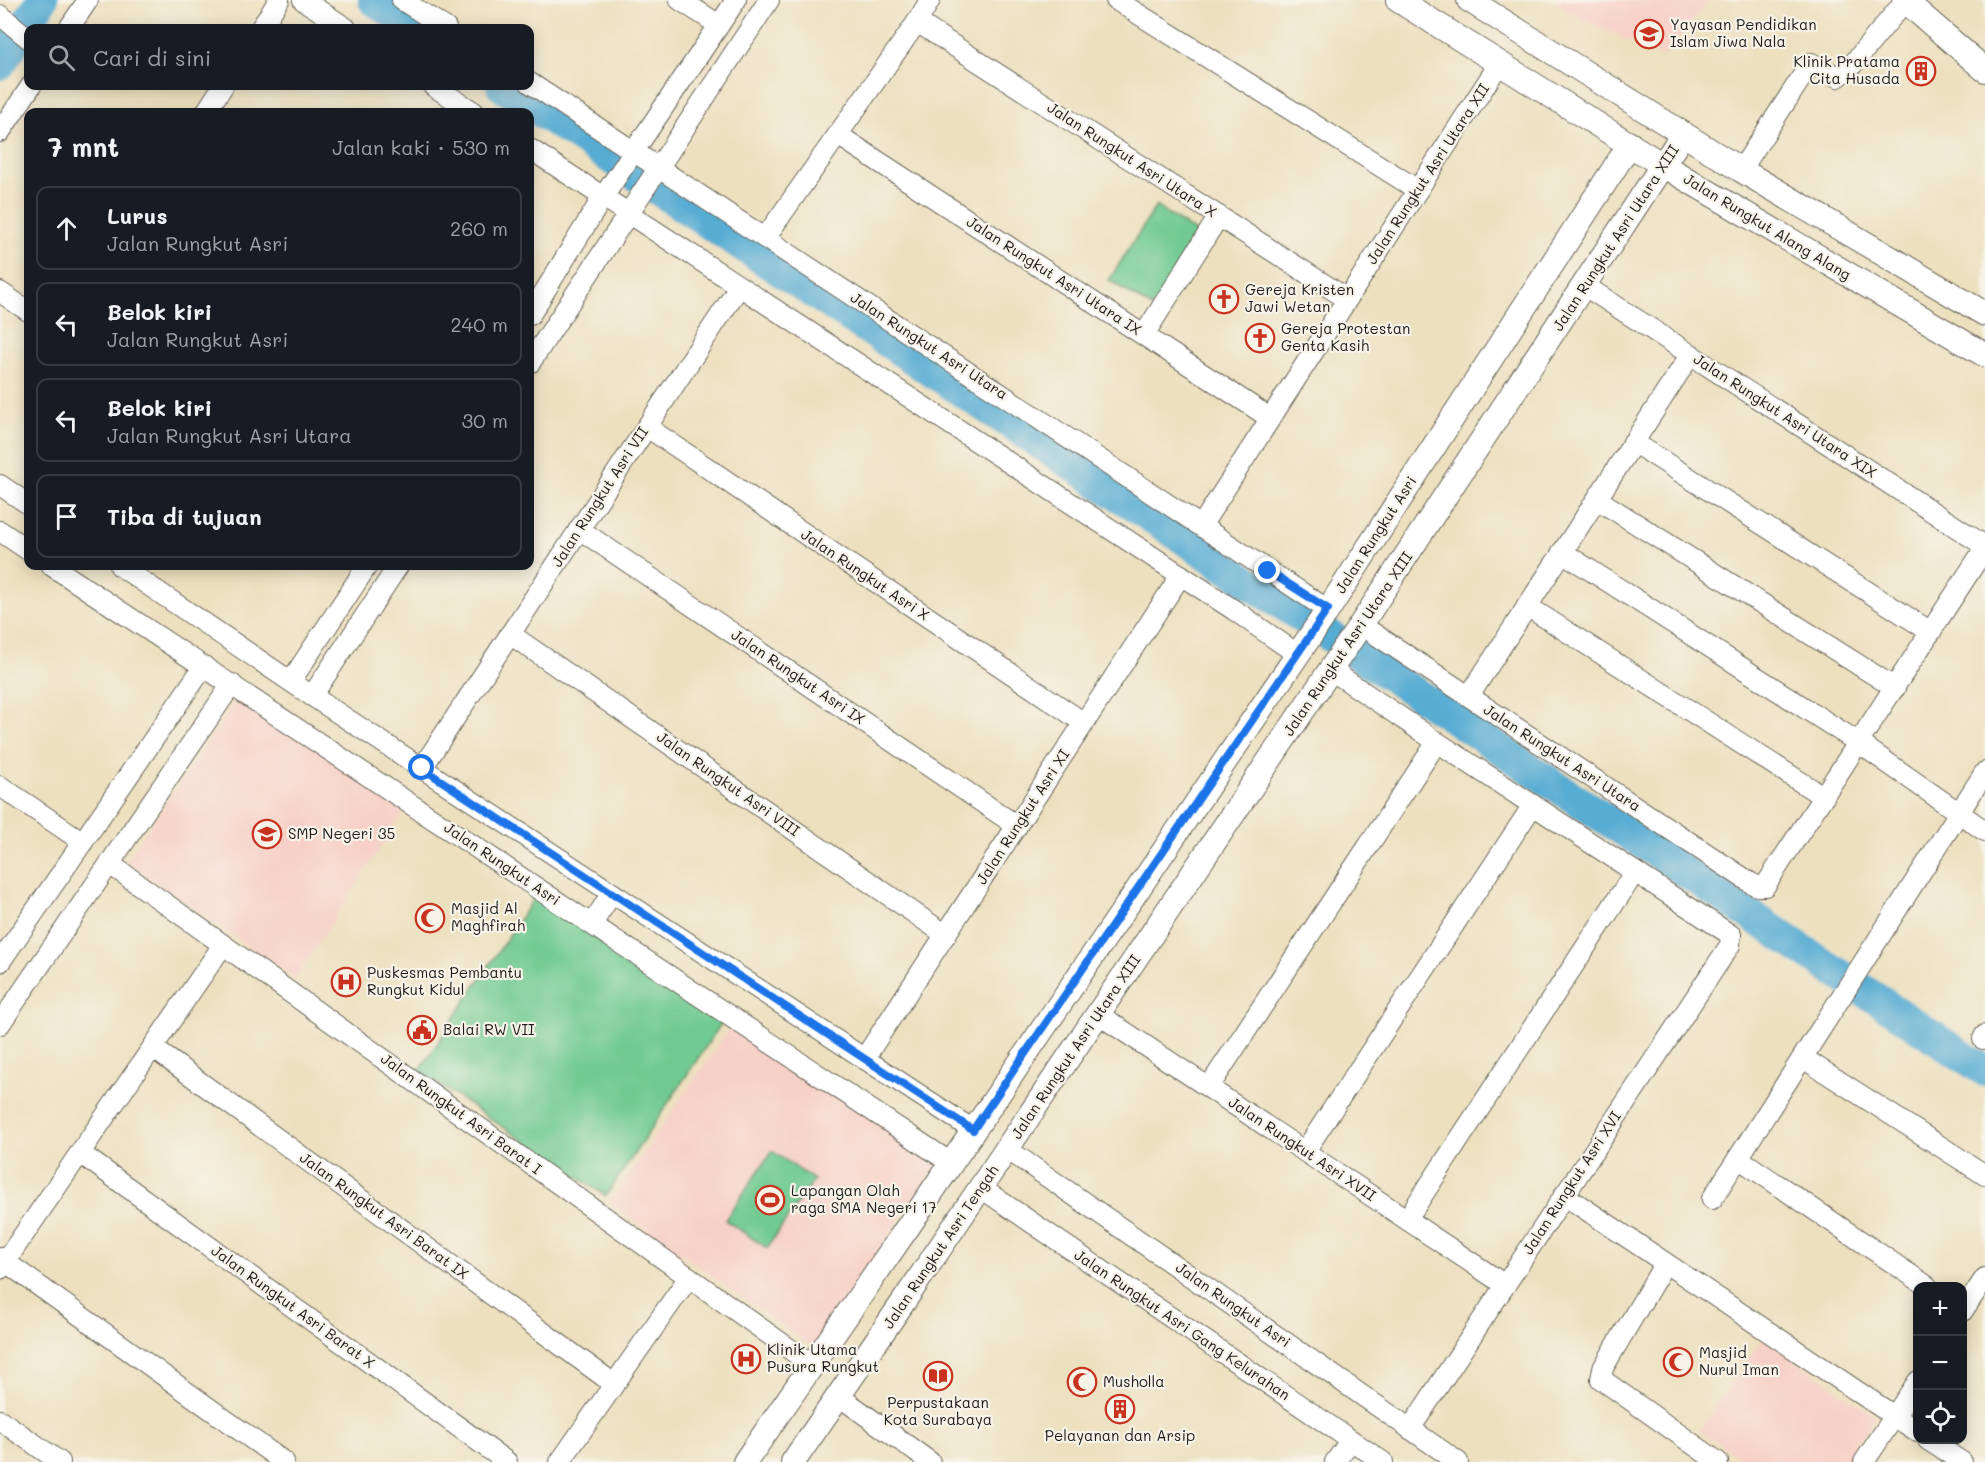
<!DOCTYPE html>
<html lang="id">
<head>
<meta charset="utf-8">
<style>
	body { margin:0; font-family:Mali,sans-serif; background:#20242c; color:#f1f3f6 }
	.controls { position:absolute; right:18px; bottom:18px; display:grid; overflow:hidden; border-radius:12px; box-shadow:0 3px 15px #0003 }
	.controls button { width:54px; height:54px; display:grid; place-items:center; padding:0; border:0; border-bottom:2px solid #363941; background:#171b24; color:#f1f3f6; font:30px sans-serif }
	.stop { position:absolute; width:18px; height:18px; margin:-14px; border:4px solid #1a73e8; border-radius:50%; background:#fff }
	.stop.end { background:#1a73e8; border-color:#fff; box-shadow:0 2px 6px #0008 }
	.list { margin:0; padding:0; list-style:none }
	h2 { display:flex; justify-content:space-between; align-items:center; height:78px; margin:0; padding:0 24px; font-size:26px }
	h2 small { font-size:20px; font-weight:400; color:#9ea1a6 }
	.list li { display:grid; grid-template-columns:39px 1fr auto; gap:18px; align-items:center; box-sizing:border-box; height:84px; margin:0 12px 12px; padding:0 12px; border:2px solid #363941; border-radius:12px }
	.list b { display:block; font-size:22px; white-space:nowrap }
	.list p { margin:0; font-size:20px; white-space:nowrap; color:#9ea1a6 }
	.list em { font-size:20px; font-style:normal; color:#9ea1a6 }
	.icon { flex:none; width:33px; height:33px; fill:none; stroke:currentColor; stroke-width:2; stroke-linecap:round; stroke-linejoin:round }
	.map { position:relative; flex:none; width:1985px; height:1462px; overflow:hidden }
	.search { position:absolute; background:#171b24; box-shadow:0 3px 15px #0003; left:24px; top:24px; width:510px; height:66px; display:flex; align-items:center; gap:15px; box-sizing:border-box; padding:0 21px; border-radius:12px; color:#9ea1a6; font-size:22px }
	.panel { position:absolute; background:#171b24; box-shadow:0 3px 15px #0003; left:24px; top:108px; width:510px; height:462px; border-radius:12px }
	.map>svg:first-child { display:block }
	.built { fill:#f7d1c8 }
	.green { fill:#6fca91; stroke:#467356; stroke-width:1.5 }
	.lines { fill:none; stroke-linecap:round; stroke-linejoin:round }
	.river { stroke:#56acd3; stroke-width:32 }
	.minor-casing { stroke:#656155; stroke-width:22 }
	.tertiary-casing { stroke:#656155; stroke-width:26 }
	.minor { stroke:#fff; stroke-width:20 }
	.tertiary { stroke:#fff; stroke-width:24 }
	.route { stroke:#1a73e8; stroke-width:8 }
	.labels { text-anchor:middle; stroke-width:4.5; stroke-linejoin:round; paint-order:stroke }
	.poi-label { font-size:15px; fill:#1c1c1c; stroke:#f7f3e8; text-anchor:start }
	.street-label { font-size:15px; fill:#1c1c1c; stroke:#f7f3e8 }
</style>
</head>
<body>
<div class="map">
<svg width="1985" height="1462" viewBox="0 0 1985 1462">
	<rect width="100%" height="100%" fill="#f7f3e8"/>
	<filter id="ink" filterUnits="userSpaceOnUse"><feTurbulence type="fractalNoise" baseFrequency=".0167" numOctaves="2"/><feDisplacementMap in="SourceGraphic" scale="12" xChannelSelector="R" yChannelSelector="G"/><feConvolveMatrix kernelMatrix="1 2 1 2 8 2 1 2 1" color-interpolation-filters="sRGB"/></filter>
	<filter id="wash" filterUnits="userSpaceOnUse"><feTurbulence type="fractalNoise" baseFrequency=".008" numOctaves="4" result="noise"/><feDisplacementMap in="SourceGraphic" scale="24" xChannelSelector="R" yChannelSelector="G"/><feGaussianBlur stdDeviation="1.35" result="paint"/><feColorMatrix in="noise" values="0 0 0 0 0 0 0 0 0 0 0 0 0 0 0 0 0 1.4 0 .05"/><feComposite in="paint" operator="in"/></filter>
	<g filter="url(#wash)">
		<rect width="100%" height="100%" fill="#ede0bf"/>
		<!-- built -->
		<g class="built">
			<path d="M1555,0H1709L1663,57L1568,12Z"/>
			<path d="M238,697L407,807L295,979L126,861Z"/>
			<path d="M733,1023L938,1162L813,1348L609,1203Z"/>
			<path d="M1763,1338L1876,1416L1844,1462H1746L1699,1430Z"/>
		</g>
		<!-- green -->
		<g class="green">
			<path d="M1156,206L1200,235L1152,308L1109,280Z"/>
			<path d="M537,893L725,1018L606,1196L419,1071Z"/>
			<path d="M772,1151L814,1180L767,1248L725,1220Z"/>
		</g>
		<g class="lines">
			<!-- river -->
			<g class="river">
				<path d="M374,0L416,28"/>
				<path d="M0,64L42,0"/>
				<path d="M502,86L1985,1071"/>
			</g>
		</g>
	</g>
	<g filter="url(#ink)">
		<g class="lines">
			<!-- minor casing -->
			<g class="minor-casing">
				<g id="minor">
					<path d="M303,0L346,28"/>
					<path d="M402,0L446,28"/>
					<path d="M680,0L719,25"/>
					<path d="M1116,0L1418,190"/>
					<path d="M0,15L28,38"/>
					<path d="M917,22L1347,299"/>
					<path d="M69,28L88,0"/>
					<path d="M261,28L279,0"/>
					<path d="M530,83L1328,610"/>
					<path d="M433,86L474,112"/>
					<path d="M206,112L223,86"/>
					<path d="M0,132L31,86"/>
					<path d="M838,135L1270,418"/>
					<path d="M530,149L1234,610L1297,654"/>
					<path d="M1741,170L1811,63L1838,77L1852,65L1905,1"/>
					<path d="M765,238L917,22L930,0"/>
					<path d="M1585,286L1985,546"/>
					<path d="M0,292L28,311"/>
					<path d="M530,315L603,197L736,0"/>
					<path d="M1144,335L1219,216"/>
					<path d="M530,363L769,0"/>
					<path d="M647,427L1084,723"/>
					<path d="M1633,442L1931,632"/>
					<path d="M0,485L28,504"/>
					<path d="M1597,499L1895,688"/>
					<path d="M1201,526L1499,64"/>
					<path d="M579,529L1017,826"/>
					<path d="M0,531L28,550"/>
					<path d="M1562,552L1859,743L1985,831"/>
					<path d="M52,566L951,1163"/>
					<path d="M120,566L312,696L973,1130"/>
					<path d="M1527,606L1824,797"/>
					<path d="M1361,625L1751,883L1757,886H1765L1985,548"/>
					<path d="M510,634L946,935"/>
					<path d="M1331,670L1437,742L1731,935L1730,945L1410,1429"/>
					<path d="M291,681L367,566"/>
					<path d="M312,696L398,566"/>
					<path d="M1469,696L1691,354"/>
					<path d="M422,768L739,287"/>
					<path d="M0,786L83,842"/>
					<path d="M110,864L812,1365"/>
					<path d="M592,924L612,893"/>
					<path d="M0,962L204,666"/>
					<path d="M1098,1014L1505,1285"/>
					<path d="M0,1024L232,684"/>
					<path d="M1983,1039L1985,1035"/>
					<path d="M153,1048L614,1384"/>
					<path d="M1803,1058L1985,1175"/>
					<path d="M864,1059L1181,575"/>
					<path d="M1209,1087L1437,742"/>
					<path d="M1007,1149L1458,1462"/>
					<path d="M1305,1151L1533,805"/>
					<path d="M80,1153L507,1462"/>
					<path d="M1738,1158L1927,1286"/>
					<path d="M981,1188L1383,1462"/>
					<path d="M1564,1195L1918,1432"/>
					<path d="M1712,1199L1985,772"/>
					<path d="M1407,1219L1635,872"/>
					<path d="M0,1258L284,1462"/>
					<path d="M1665,1263L1603,1368L1601,1379L1718,1462"/>
					<path d="M0,1269L223,945"/>
					<path d="M1962,1312L1985,1278"/>
					<path d="M839,1396L930,1462"/>
					<path d="M0,1420L60,1462"/>
					<path d="M1928,1440L1962,1462"/>
					<path d="M560,1462L689,1277"/>
					<path d="M1335,1462L1351,1440"/>
					<path d="M1864,1462L1918,1381"/>
				</g>
			</g>
			<!-- tertiary casing -->
			<g class="tertiary-casing">
				<g id="tertiary">
					<path d="M1398,0L1664,166L1985,355"/>
					<path d="M1469,0L1741,170L1985,314"/>
					<path d="M1904,0L1985,70"/>
					<path d="M745,1462L914,1218L1328,610L1630,144"/>
					<path d="M793,1462L906,1298L1356,632L1683,134"/>
				</g>
			</g>
			<!-- minor -->
			<use href="#minor" class="minor"/>
			<!-- tertiary -->
			<use href="#tertiary" class="tertiary"/>
		</g>
	</g>
	<g class="lines" filter="url(#ink)">
		<!-- route -->
		<path class="route" d="M422,768L973,1130L1328,609L1268,571"/>
	</g>
	<!-- icons -->
	<defs>
		<g id="school-ring" transform="scale(1.5)"><circle r="9.5" fill="#f7f3e8" stroke="#c8321e" stroke-width="1.5"/><path d="M0-5L7-2L0 1L-7-2ZM-4 1L0 2.5L4 1V4Q0 6-4 4Z" fill="#c8321e"/></g>
		<g id="building-ring" transform="scale(1.5)"><circle r="9.5" fill="#f7f3e8" stroke="#c8321e" stroke-width="1.5"/><path d="M-4-6H4V6H1V3H-1V6H-4ZM-2.5-4.3h1.7v1.8h-1.7ZM.8-4.3h1.7v1.8H.8ZM-2.5-1h1.7V.8h-1.7ZM.8-1h1.7V.8H.8Z" fill="#c8321e"/></g>
		<g id="church-ring" transform="scale(1.5)"><circle r="9.5" fill="#f7f3e8" stroke="#c8321e" stroke-width="1.5"/><path d="M-1.2-6h2.4v3.5h3.3v2.4h-3.3V6h-2.4V-.1h-3.3v-2.4h3.3Z" fill="#c8321e"/></g>
		<g id="mosque-ring" transform="scale(1.5)"><circle r="9.5" fill="#f7f3e8" stroke="#c8321e" stroke-width="1.5"/><path d="M3.5-4.9A6 6 0 1 0 3.5 4.9A5 5 0 1 1 3.5-4.9Z" fill="#c8321e"/></g>
		<g id="hospital-ring" transform="scale(1.5)"><circle r="9.5" fill="#f7f3e8" stroke="#c8321e" stroke-width="1.5"/><path d="M-5-5h3v3.5h4V-5h3V5h-3V1.5h-4V5h-3Z" fill="#c8321e"/></g>
		<g id="civic-ring" transform="scale(1.5)"><circle r="9.5" fill="#f7f3e8" stroke="#c8321e" stroke-width="1.5"/><path d="M-.6-6.5H3V-4.5H.6V-3L4-1V1h2V6H-6V1h2V-1L-.6-3ZM-1.2 2.5V6h2.4V2.5Z" fill="#c8321e"/></g>
		<g id="stadium-ring" transform="scale(1.5)"><circle r="9.5" fill="#f7f3e8" stroke="#c8321e" stroke-width="1.5"/><path d="M0-5a6.5 5 0 1 0 0 10a6.5 5 0 1 0 0-10ZM-3.5-1.8h7v3.6h-7Z" fill="#c8321e"/></g>
		<g id="library-ring" transform="scale(1.5)"><circle r="9.5" fill="#f7f3e8" stroke="#c8321e" stroke-width="1.5"/><path d="M-6-4Q-3-5.5-.7-3.5V5Q-3 3-6 4ZM6-4Q3-5.5 .7-3.5V5Q3 3 6 4Z" fill="#c8321e"/></g>
	</defs>
	<g fill-rule="evenodd">
		<use href="#school-ring" x="1649" y="34"/>
		<use href="#building-ring" x="1921" y="71"/>
		<use href="#church-ring" x="1224" y="299"/>
		<use href="#church-ring" x="1260" y="338"/>
		<use href="#school-ring" x="267" y="834"/>
		<use href="#mosque-ring" x="430" y="918"/>
		<use href="#hospital-ring" x="346" y="982"/>
		<use href="#civic-ring" x="422" y="1030"/>
		<use href="#stadium-ring" x="770" y="1200"/>
		<use href="#hospital-ring" x="746" y="1359"/>
		<use href="#mosque-ring" x="1678" y="1362"/>
		<use href="#library-ring" x="938" y="1376"/>
		<use href="#mosque-ring" x="1082" y="1382"/>
		<use href="#building-ring" x="1120" y="1409"/>
	</g>
	<g class="labels">
		<!-- poi labels -->
		<g class="poi-label">
			<text x="1670" y="30">Yayasan Pendidikan<tspan x="1670" dy="17">Islam Jiwa Nala</tspan></text>
			<text x="1900" y="67" text-anchor="end">Klinik Pratama<tspan x="1900" dy="17">Cita Husada</tspan></text>
			<text x="1245" y="295">Gereja Kristen<tspan x="1245" dy="17">Jawi Wetan</tspan></text>
			<text x="1281" y="334">Gereja Protestan<tspan x="1281" dy="17">Genta Kasih</tspan></text>
			<text x="288" y="839">SMP Negeri 35</text>
			<text x="451" y="914">Masjid Al<tspan x="451" dy="17">Maghfirah</tspan></text>
			<text x="367" y="978">Puskesmas Pembantu<tspan x="367" dy="17">Rungkut Kidul</tspan></text>
			<text x="443" y="1035">Balai RW VII</text>
			<text x="791" y="1196">Lapangan Olah<tspan x="791" dy="17">raga SMA Negeri 17</tspan></text>
			<text x="767" y="1355">Klinik Utama<tspan x="767" dy="17">Pusura Rungkut</tspan></text>
			<text x="1699" y="1358">Masjid<tspan x="1699" dy="17">Nurul Iman</tspan></text>
			<text x="1103" y="1387">Musholla</text>
			<text x="938" y="1408" text-anchor="middle">Perpustakaan<tspan x="938" dy="17">Kota Surabaya</tspan></text>
			<text x="1120" y="1441" text-anchor="middle">Pelayanan dan Arsip</text>
		</g>
		<!-- street labels -->
		<g class="street-label">
			<text transform="translate(1132 160) rotate(33)" y="5">Jalan Rungkut Asri Utara X</text>
			<text transform="translate(1428 174) rotate(-57)" y="5">Jalan Rungkut Asri Utara XII</text>
			<text transform="translate(1767 227) rotate(31)" y="5">Jalan Rungkut Alang Alang</text>
			<text transform="translate(1616 238) rotate(-57)" y="5">Jalan Rungkut Asri Utara XIII</text>
			<text transform="translate(1054 276) rotate(33)" y="5">Jalan Rungkut Asri Utara IX</text>
			<text transform="translate(929 346) rotate(33)" y="5">Jalan Rungkut Asri Utara</text>
			<text transform="translate(1785 416) rotate(33)" y="5">Jalan Rungkut Asri Utara XIX</text>
			<text transform="translate(600 497) rotate(-57)" y="5">Jalan Rungkut Asri VII</text>
			<text transform="translate(1376 535) rotate(-57)" y="5">Jalan Rungkut Asri</text>
			<text transform="translate(865 575) rotate(34)" y="5">Jalan Rungkut Asri X</text>
			<text transform="translate(1348 644) rotate(-56)" y="5">Jalan Rungkut Asri Utara XIII</text>
			<text transform="translate(798 677) rotate(34)" y="5">Jalan Rungkut Asri IX</text>
			<text transform="translate(1562 758) rotate(33)" y="5">Jalan Rungkut Asri Utara</text>
			<text transform="translate(728 784) rotate(35)" y="5">Jalan Rungkut Asri VIII</text>
			<text transform="translate(1023 817) rotate(-57)" y="5">Jalan Rungkut Asri XI</text>
			<text transform="translate(502 864) rotate(34)" y="5">Jalan Rungkut Asri</text>
			<text transform="translate(1076 1047) rotate(-56)" y="5">Jalan Rungkut Asri Utara XIII</text>
			<text transform="translate(461 1114) rotate(36)" y="5">Jalan Rungkut Asri Barat I</text>
			<text transform="translate(1302 1149) rotate(34)" y="5">Jalan Rungkut Asri XVII</text>
			<text transform="translate(1572 1183) rotate(-57)" y="5">Jalan Rungkut Asri XVI</text>
			<text transform="translate(384 1216) rotate(36)" y="5">Jalan Rungkut Asri Barat IX</text>
			<text transform="translate(941 1247) rotate(-56)" y="5">Jalan Rungkut Asri Tengah</text>
			<text transform="translate(1233 1305) rotate(35)" y="5">Jalan Rungkut Asri</text>
			<text transform="translate(293 1307) rotate(36)" y="5">Jalan Rungkut Asri Barat X</text>
			<text transform="translate(1182 1325) rotate(34)" y="5">Jalan Rungkut Asri Gang Kelurahan</text>
		</g>
	</g>
</svg>
<div class="controls">
<button>+</button>
<button>−</button>
<button><svg class="icon" aria-label="locate" viewBox="0 0 24 24"><circle cx="12" cy="12" r="6"/><path d="M12 2v4M12 18v4M2 12h4M18 12h4"/></svg></button>
</div>
<div class="stop" style="left:422px;top:768px"></div>
<div class="stop end" style="left:1268px;top:571px"></div>
<div class="search"><svg class="icon" aria-label="search" viewBox="0 0 24 24"><circle cx="10" cy="10" r="6"/><path d="M15 15l6 6"/></svg>Cari di sini</div>
<section class="panel">
<h2>7 mnt<small>Jalan kaki · 530 m</small></h2>
<ul class="list">
<li><svg class="icon" aria-label="ahead" viewBox="0 0 24 24"><path d="M12 20V5M6 11l6-6 6 6"/></svg><div><b>Lurus</b><p>Jalan Rungkut Asri</p></div><em>260 m</em></li>
<li><svg class="icon" aria-label="left" viewBox="0 0 24 24"><path d="M17 20v-9H6M10 6l-5 5 5 5"/></svg><div><b>Belok kiri</b><p>Jalan Rungkut Asri</p></div><em>240 m</em></li>
<li><svg class="icon" aria-label="left" viewBox="0 0 24 24"><path d="M17 20v-9H6M10 6l-5 5 5 5"/></svg><div><b>Belok kiri</b><p>Jalan Rungkut Asri Utara</p></div><em>30 m</em></li>
<li><svg class="icon" aria-label="arrive" viewBox="0 0 24 24"><path d="M6 21V4h12l-3 4 3 4H6"/></svg><div><b>Tiba di tujuan</b></div></li>
</ul>
</section>
</div>
</body>
</html>
